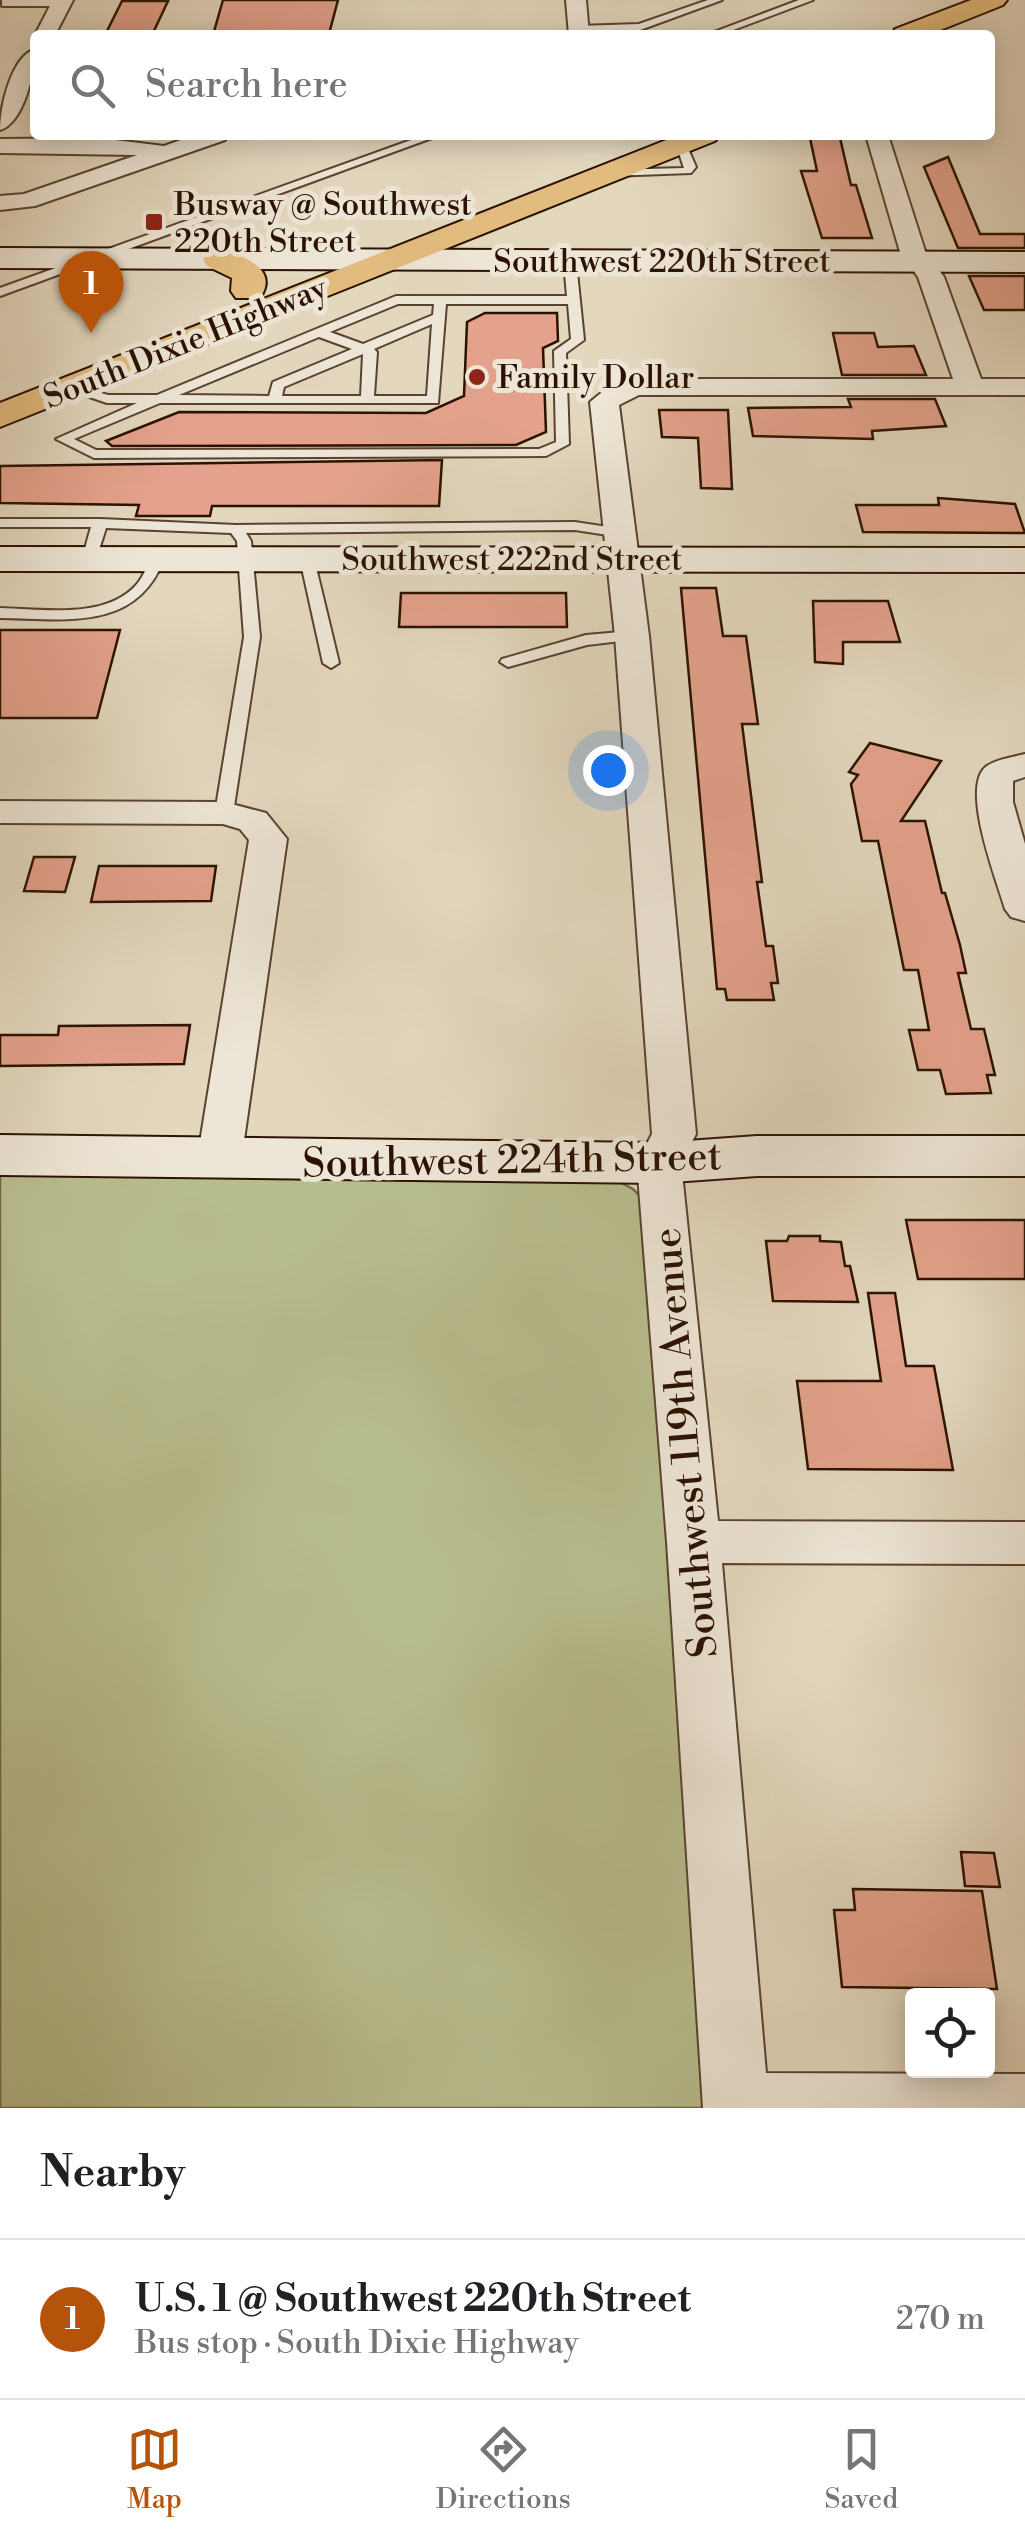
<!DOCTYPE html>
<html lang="en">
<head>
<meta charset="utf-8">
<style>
	body { margin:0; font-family:"Libre Bodoni",serif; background:#f2f2f2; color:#202124 }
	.controls { position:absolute; right:30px; bottom:30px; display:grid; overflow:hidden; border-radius:10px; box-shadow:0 5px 25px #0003 }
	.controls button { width:90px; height:90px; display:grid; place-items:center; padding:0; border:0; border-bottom:2px solid #e0e0e0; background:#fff; color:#202124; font:50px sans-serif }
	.you { position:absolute; left:608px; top:770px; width:35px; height:35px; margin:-25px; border:8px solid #fff; border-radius:50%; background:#1a73e8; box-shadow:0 0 0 15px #1a73e833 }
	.badge { display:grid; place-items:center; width:65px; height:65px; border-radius:50%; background:#b45309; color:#fff; font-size:32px; font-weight:700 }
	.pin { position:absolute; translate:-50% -82px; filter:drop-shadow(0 2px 5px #0008) }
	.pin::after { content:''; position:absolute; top:52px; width:35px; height:30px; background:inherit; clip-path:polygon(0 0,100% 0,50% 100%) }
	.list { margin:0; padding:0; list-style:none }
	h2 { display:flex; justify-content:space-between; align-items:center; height:130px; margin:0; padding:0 40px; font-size:42px }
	h2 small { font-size:32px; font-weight:400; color:#757577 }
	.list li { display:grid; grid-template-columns:65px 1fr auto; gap:30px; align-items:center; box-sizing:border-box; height:160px; padding:0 40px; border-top:2px solid #e0e0e0 }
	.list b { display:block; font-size:38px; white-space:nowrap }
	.list p { margin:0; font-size:32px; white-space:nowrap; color:#757577 }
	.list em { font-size:32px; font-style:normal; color:#757577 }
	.icon { flex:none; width:55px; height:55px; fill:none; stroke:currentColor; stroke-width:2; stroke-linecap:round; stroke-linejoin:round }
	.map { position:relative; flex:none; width:1025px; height:2108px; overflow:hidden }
	.search { position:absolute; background:#fff; box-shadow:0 5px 25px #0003; left:30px; right:30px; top:30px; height:110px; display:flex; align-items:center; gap:25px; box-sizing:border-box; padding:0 35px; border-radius:10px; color:#757577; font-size:38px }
	.sheet { height:290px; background:#fff }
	nav { display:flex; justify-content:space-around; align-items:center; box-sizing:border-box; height:140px; border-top:2px solid #e0e0e0; background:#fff; font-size:28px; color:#757577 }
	nav a { display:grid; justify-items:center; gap:5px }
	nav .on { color:#b45309 }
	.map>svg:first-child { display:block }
	.green { fill:#b8bd8e; stroke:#726847; stroke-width:2.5 }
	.building { fill:#e4a28c; stroke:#2b1200; stroke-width:2.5 }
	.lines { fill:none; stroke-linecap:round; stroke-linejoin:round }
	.lane-casing { stroke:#594330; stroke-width:4 }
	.street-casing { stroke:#594330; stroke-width:4 }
	.secondary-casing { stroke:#2b1200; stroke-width:4 }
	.highway-casing { stroke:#2b1200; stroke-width:4 }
	.lane { fill:#ede5d5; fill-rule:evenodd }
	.street { fill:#ede5d5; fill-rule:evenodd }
	.secondary { fill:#ede5d5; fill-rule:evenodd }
	.highway { fill:#e2bc7f; fill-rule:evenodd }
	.poi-dot { fill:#8f2418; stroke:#ede5d5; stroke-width:4 }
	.labels { text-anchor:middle; stroke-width:10; stroke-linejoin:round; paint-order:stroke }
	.far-poi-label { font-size:32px; fill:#2b1200; stroke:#ede5d5; text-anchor:start }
	.far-street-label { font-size:32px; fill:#2b1200; stroke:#ede5d5 }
	.street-label { font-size:40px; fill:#2b1200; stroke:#ede5d5 }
</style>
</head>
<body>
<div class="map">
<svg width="1025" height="2108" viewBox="0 0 1025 2108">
	<rect width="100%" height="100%" fill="#e3d7be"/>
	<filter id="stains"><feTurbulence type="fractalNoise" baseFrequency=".002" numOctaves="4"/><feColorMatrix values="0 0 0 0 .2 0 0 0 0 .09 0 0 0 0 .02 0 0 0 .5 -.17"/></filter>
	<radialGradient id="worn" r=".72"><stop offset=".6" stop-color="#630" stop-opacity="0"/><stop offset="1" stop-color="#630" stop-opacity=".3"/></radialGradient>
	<!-- green -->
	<path class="green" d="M0,1175L612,1178L633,1189L647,1203L708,2108H0Z"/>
	<!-- building -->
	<g class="building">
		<path d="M223,0H338L329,34L213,35Z"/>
		<path d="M122,1H168L152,35H105Z"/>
		<path d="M810,138H840L851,185H856L872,238H822L801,171H817Z"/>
		<path d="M948,157L980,234H1025V248H958L924,167Z"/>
		<path d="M969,276H1025V310H984Z"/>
		<path d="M485,313H557L558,341L543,348L546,432L516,445L112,446L106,441L179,412L426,413L464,396L467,322Z"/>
		<path d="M833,333H874L878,347L914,346L926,375H842Z"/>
		<path d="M848,399H935L946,426L872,431L873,439L753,436L748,408L851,407Z"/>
		<path d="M659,410H728L732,489L701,488L698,438L662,437Z"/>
		<path d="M442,460L439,506H212L210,516H136L139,505L0,503V466Z"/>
		<path d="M938,498L1015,504L1025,533L863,532L856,505H939Z"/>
		<path d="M681,588H716L723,636H746L758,724H742L762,882H757L766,946H773L778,983H771L774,1000H727L725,989H717Z"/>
		<path d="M401,593H566L567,627H399Z"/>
		<path d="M813,601H888L900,642H843V664L815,662Z"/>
		<path d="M0,630H120L97,718H0Z"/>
		<path d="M870,743L941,761L901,821H925L942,893H945L960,945L966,973H958L971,1029H984L995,1075H987L991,1093L946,1094L940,1070H918L909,1030H929L918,970H904L878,841H862L851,784L858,775L849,772Z"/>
		<path d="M34,857H75L65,892L24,891Z"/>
		<path d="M99,866H216L211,901L91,902Z"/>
		<path d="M190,1025L184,1064L0,1066V1035H58L59,1026Z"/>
		<path d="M906,1220H1025V1279H918Z"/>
		<path d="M789,1236H820V1241L841,1242L845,1266H850L858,1302L773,1301L766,1241H787Z"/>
		<path d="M868,1293H895L906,1366H934L953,1470L808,1469L797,1381H881Z"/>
		<path d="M961,1852L994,1853L1000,1887L965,1886Z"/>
		<path d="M853,1889L982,1891L997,1989L842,1987L834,1910H855Z"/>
	</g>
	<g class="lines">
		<!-- lane casing -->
		<g class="lane-casing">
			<g id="lane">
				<path d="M2,0H61L66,3L61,6H2Z"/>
				<path d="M708,0H722L640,30L578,32L573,29L578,26L639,24Z"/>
				<path d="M799,0H813L720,35H706Z"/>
				<path d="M425,135H440L0,296V288Z"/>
				<path d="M681,141L686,144L696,167L691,173L611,176L605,173L611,170L684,168L676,144Z"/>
				<path d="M570,258L576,262L584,340L566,353L569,444L546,456L94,458L56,439L137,403H107L69,390V384L108,395H157L396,296H567L564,262ZM398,304H434L433,315L363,344L330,332ZM446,304H568L571,339L554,351L556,442L539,449L96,450L74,439L160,403H438ZM432,324L427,396H374L377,352L374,349ZM319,337L352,349L273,382L269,396L179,395ZM363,354L361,396H282L284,387Z"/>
				<path d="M0,519H100L236,525L575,522L621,529L628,533L621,537L575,530L246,533L251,541L260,637L233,813L224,818L215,813L244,637L237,541L231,533L106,528L96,559L89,563L82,559L91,527H0Z"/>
				<path d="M157,555L164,559C136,632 65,619 0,618V608C43,609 106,620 137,584C144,576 147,565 152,556Z"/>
				<path d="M307,555L314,559L339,663L331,668L323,663L300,559Z"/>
				<path d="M632,631L640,636L638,639L587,645L508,667L500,662L502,659L586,635Z"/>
			</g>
		</g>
		<!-- street casing -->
		<g class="street-casing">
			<g id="street">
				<path d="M53,0H73L55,35H35Z"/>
				<path d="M566,0H586L589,35H569Z"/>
				<path d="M35,49C35,71 24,123 0,130C0,107 11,57 35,49Z"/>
				<path d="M195,135H228L225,140L35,206L0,210V196L24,194L137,155L0,153V139L99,138L164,146Z"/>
				<path d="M866,135H888L925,251L944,277L981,379H1025V395H639L619,405L649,636L696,1134L681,1163L718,1521L1025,1522V1564L722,1563L766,2073L1025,2074V2108H703L667,1542L637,1163L652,1134L615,636L590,402L612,384L639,379H953L918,277L900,252Z"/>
				<path d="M1025,754V777L1013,781V802L1025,844V921L1011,917L1005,909C997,881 959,785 987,766C997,759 1014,757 1025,754Z"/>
				<path d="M0,801L224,802L266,813L287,839L241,1161L235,1172L219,1176L203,1172L197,1161L249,840L240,829L223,824L0,823Z"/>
			</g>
		</g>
		<!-- secondary casing -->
		<g class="secondary-casing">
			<g id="secondary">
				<path d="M0,248L1025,252V272L0,268Z"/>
				<path d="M0,547L1025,548V572L0,571Z"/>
				<path d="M0,1135L659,1143L757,1136H1025V1176H757L659,1183L0,1175Z"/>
			</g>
		</g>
		<!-- highway casing -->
		<g class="highway-casing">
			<g id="highway">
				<path d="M971,0H1007L1003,5L928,35H891L895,29Z"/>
				<path d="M679,135H720L715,141L0,427V403Z"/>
				<path d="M219,249C243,255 280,269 260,298H236L231,291L232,278L207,266L203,259L207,252Z"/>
			</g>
		</g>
		<!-- lane -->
		<use href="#lane" class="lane"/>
		<!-- street -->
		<use href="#street" class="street"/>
		<!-- secondary -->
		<use href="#secondary" class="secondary"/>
		<!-- highway -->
		<use href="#highway" class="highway"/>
	</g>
	<!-- markers -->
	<g class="poi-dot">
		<rect x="144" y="212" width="20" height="20" rx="5"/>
		<circle cx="477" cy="377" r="10"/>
	</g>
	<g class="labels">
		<!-- far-poi labels -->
		<g class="far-poi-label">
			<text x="174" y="215">Busway @ Southwest<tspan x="174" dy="37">220th Street</tspan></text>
			<text x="497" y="388">Family Dollar</text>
		</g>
		<!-- far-street labels -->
		<g class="far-street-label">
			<text x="662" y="272">Southwest 220th Street</text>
			<text transform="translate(185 342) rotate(-22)" y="11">South Dixie Highway</text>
			<text x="512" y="570">Southwest 222nd Street</text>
		</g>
		<!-- street labels -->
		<g class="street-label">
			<text transform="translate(512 1159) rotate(-1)" y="14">Southwest 224th Street</text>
			<text transform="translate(684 1443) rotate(-95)" y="14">Southwest 119th Avenue</text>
		</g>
	</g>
	<rect width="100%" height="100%" filter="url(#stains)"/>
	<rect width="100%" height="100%" fill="url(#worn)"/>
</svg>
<div class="controls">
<button><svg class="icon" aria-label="locate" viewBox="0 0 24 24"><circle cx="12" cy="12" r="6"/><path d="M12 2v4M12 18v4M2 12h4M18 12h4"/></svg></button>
</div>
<div class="you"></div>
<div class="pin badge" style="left:91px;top:333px">1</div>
<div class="search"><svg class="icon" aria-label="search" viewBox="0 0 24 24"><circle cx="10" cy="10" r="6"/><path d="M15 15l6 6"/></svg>Search here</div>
</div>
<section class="sheet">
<h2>Nearby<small></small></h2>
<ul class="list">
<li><span class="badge">1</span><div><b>U.S. 1 @ Southwest 220th Street</b><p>Bus stop · South Dixie Highway</p></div><em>270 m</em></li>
</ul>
</section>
<nav>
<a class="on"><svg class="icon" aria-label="map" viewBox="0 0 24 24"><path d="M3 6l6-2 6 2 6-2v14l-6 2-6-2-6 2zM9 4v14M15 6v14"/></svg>Map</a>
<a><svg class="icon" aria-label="directions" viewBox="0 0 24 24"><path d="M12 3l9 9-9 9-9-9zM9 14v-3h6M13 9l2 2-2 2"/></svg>Directions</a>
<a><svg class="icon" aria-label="saved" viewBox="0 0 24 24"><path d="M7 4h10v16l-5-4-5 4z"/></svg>Saved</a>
</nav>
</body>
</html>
